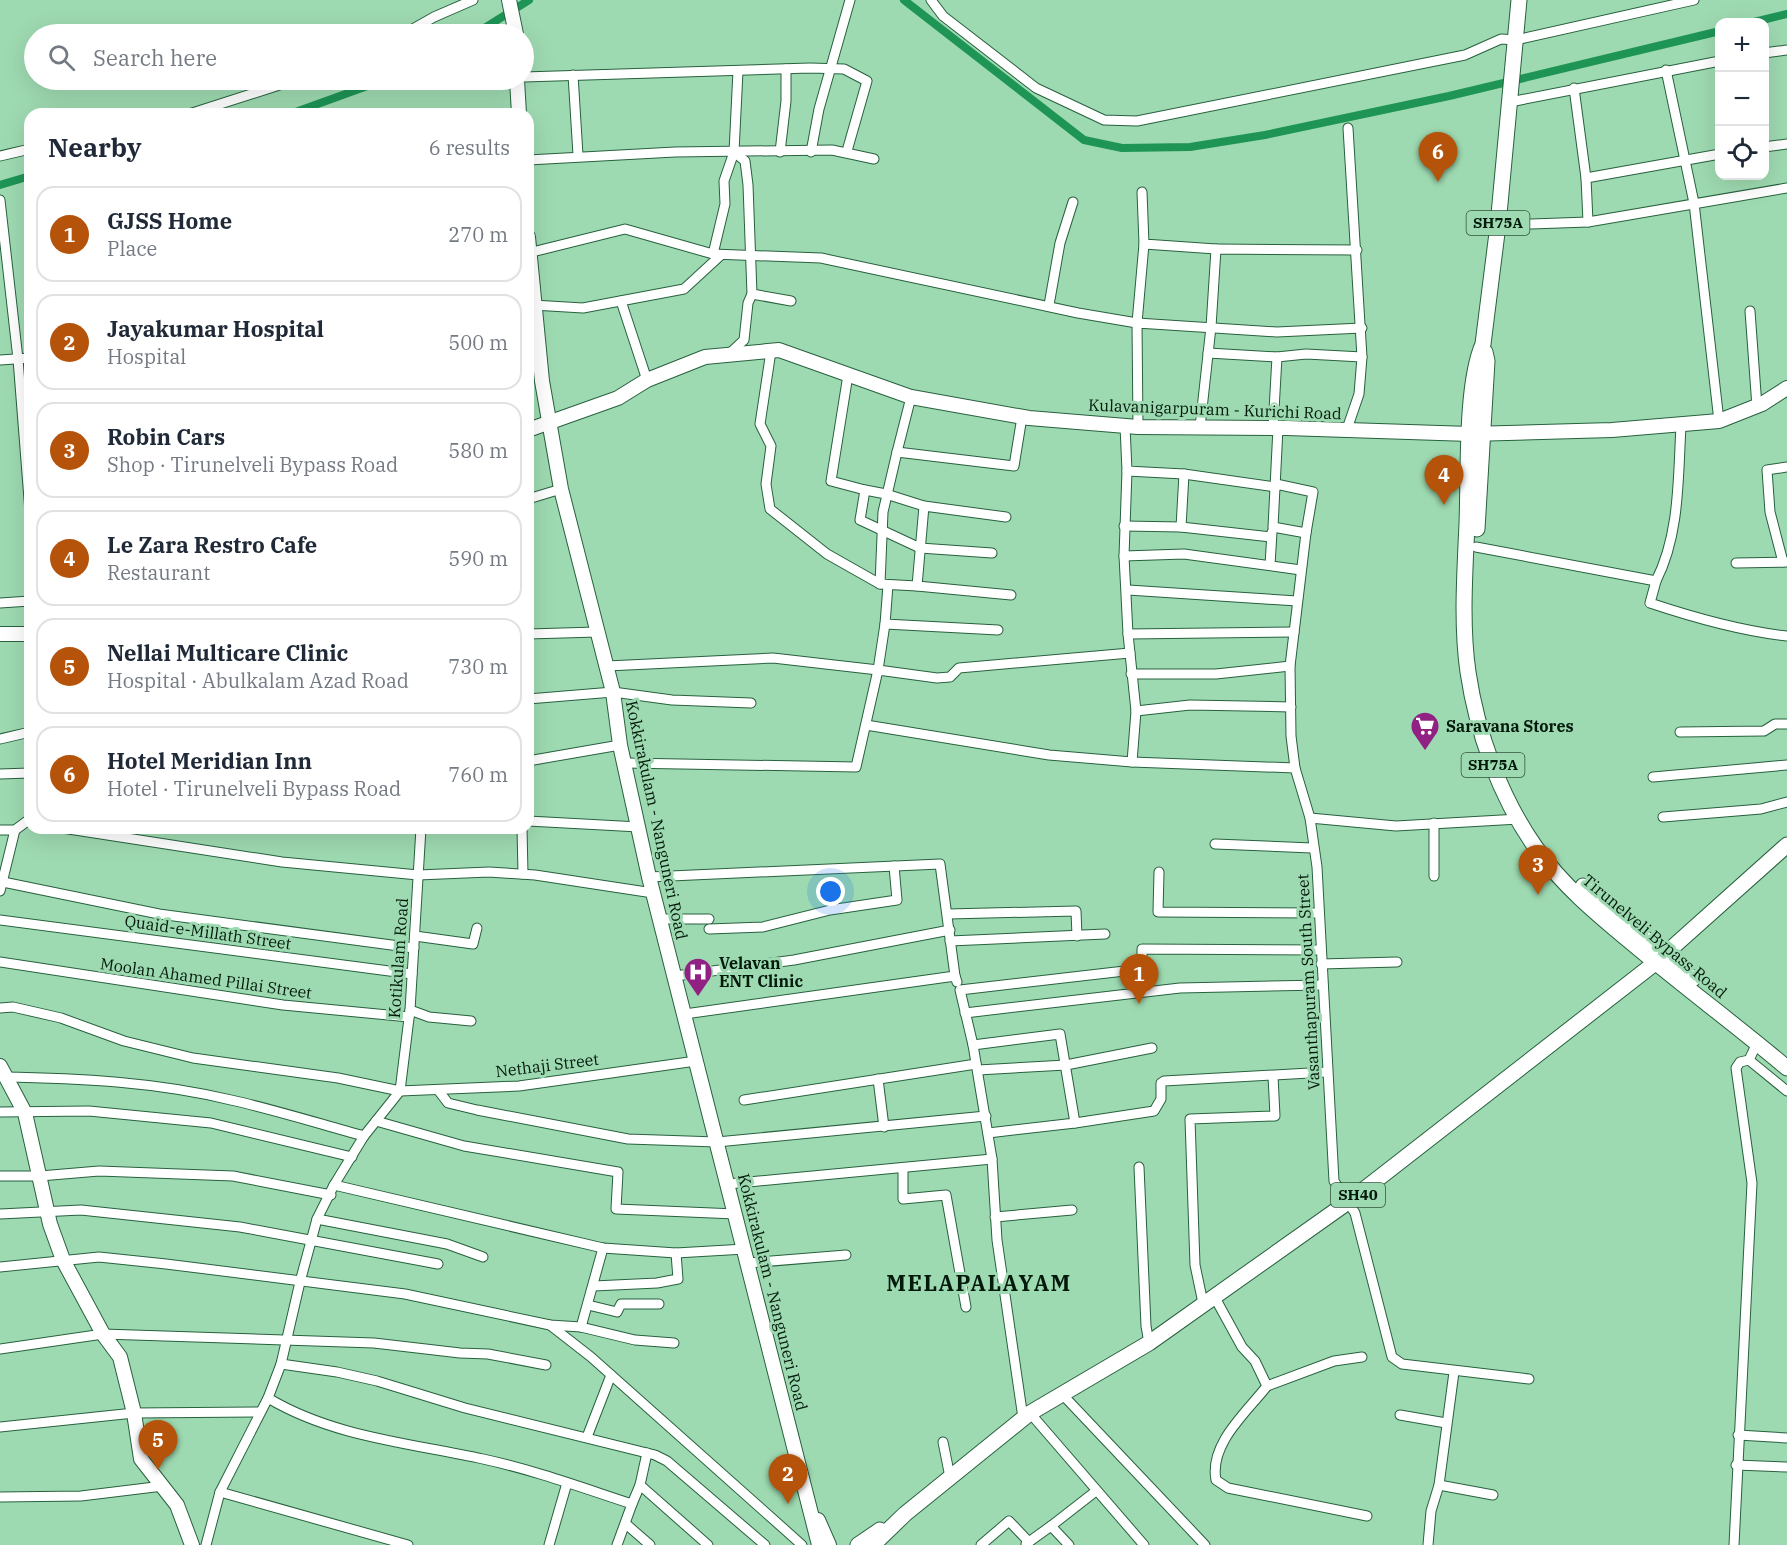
<!DOCTYPE html>
<html lang="en">
<head>
<meta charset="utf-8">
<style>
	body { margin:0; font-family:"IBM Plex Serif",serif; background:#f6f6f7; color:#1f2937 }
	.controls { position:absolute; right:18px; top:18px; display:grid; overflow:hidden; border-radius:12px; box-shadow:0 6px 24px #0002 }
	.controls button { width:54px; height:54px; display:grid; place-items:center; padding:0; border:0; border-bottom:2px solid #e0e1e3; background:#fff; color:#1f2937; font:30px sans-serif }
	.you { position:absolute; left:831px; top:892px; width:21px; height:21px; margin:-15px; border:4px solid #fff; border-radius:50%; background:#1a73e8; box-shadow:0 0 0 9px #1a73e833 }
	.badge { display:grid; place-items:center; width:39px; height:39px; border-radius:50%; background:#b45309; color:#fff; font-size:20px; font-weight:700 }
	.pin { position:absolute; translate:-50% -50px; filter:drop-shadow(0 2px 3px #0008) }
	.pin::after { content:''; position:absolute; top:32px; width:21px; height:18px; background:inherit; clip-path:polygon(0 0,100% 0,50% 100%) }
	.list { margin:0; padding:0; list-style:none }
	h2 { display:flex; justify-content:space-between; align-items:center; height:78px; margin:0; padding:0 24px; font-size:26px }
	h2 small { font-size:20px; font-weight:400; color:#747a83 }
	.list li { display:grid; grid-template-columns:39px 1fr auto; gap:18px; align-items:center; box-sizing:border-box; height:96px; margin:0 12px 12px; padding:0 12px; border:2px solid #e0e1e3; border-radius:18px }
	.list b { display:block; font-size:22px; white-space:nowrap }
	.list p { margin:0; font-size:20px; white-space:nowrap; color:#747a83 }
	.list em { font-size:20px; font-style:normal; color:#747a83 }
	.icon { flex:none; width:33px; height:33px; fill:none; stroke:currentColor; stroke-width:2; stroke-linecap:round; stroke-linejoin:round }
	.map { position:relative; flex:none; width:1787px; height:1545px; overflow:hidden }
	.search { position:absolute; background:#fff; box-shadow:0 6px 24px #0002; left:24px; top:24px; width:510px; height:66px; display:flex; align-items:center; gap:15px; box-sizing:border-box; padding:0 21px; border-radius:33px; color:#747a83; font-size:22px }
	.panel { position:absolute; background:#fff; box-shadow:0 6px 24px #0002; left:24px; top:108px; width:510px; height:726px; border-radius:18px }
	.map>svg:first-child { display:block }
	.lines { fill:none; stroke-linecap:round; stroke-linejoin:round }
	.canal { stroke:#1e9455; stroke-width:8 }
	.minor-casing { stroke:#27613e; stroke-width:11 }
	.secondary-casing { stroke:#27613e; stroke-width:16 }
	.primary-casing { stroke:#27613e; stroke-width:17 }
	.minor { stroke:#fff; stroke-width:9 }
	.secondary { stroke:#fff; stroke-width:14 }
	.primary { stroke:#fff; stroke-width:15 }
	.labels { text-anchor:middle; stroke-width:6; stroke-linejoin:round; paint-order:stroke }
	.shield { fill:#9edab1; stroke:#32533d; stroke-width:1.5 }
	.shield-label { font-size:15px; font-weight:bold; fill:#03190b }
	.street-label { font-size:16px; fill:#03190b; stroke:#9edab1 }
	.poi-label { font-size:16px; font-weight:bold; fill:#03190b; stroke:#9edab1; text-anchor:start }
	.district-label { font-size:22px; font-weight:bold; letter-spacing:1.5px; fill:#03190b; stroke:#9edab1 }
</style>
</head>
<body>
<div class="map">
<svg width="1787" height="1545" viewBox="0 0 1787 1545">
	<rect width="100%" height="100%" fill="#9edab1"/>
	<g class="lines">
		<!-- canal -->
		<g class="canal">
			<path d="M904,0L1084,140L1122,148L1190,147L1265,135L1449,96L1720,31"/>
			<path d="M1754,22L1787,14"/>
			<path d="M475,34L529,0"/>
			<path d="M290,114L384,80"/>
			<path d="M0,185L30,176"/>
		</g>
		<!-- minor casing -->
		<g class="minor-casing">
			<g id="minor">
				<path d="M931,0L943,16L1036,88L1104,120L1137,121L1465,55L1501,39L1516,40L1694,0"/>
				<path d="M404,34L434,17L473,0"/>
				<path d="M1764,53L1787,50"/>
				<path d="M1666,70L1694,203L1719,421"/>
				<path d="M573,75L578,155"/>
				<path d="M524,77L810,68L844,69L867,81L847,151"/>
				<path d="M1574,88L1586,178L1588,222"/>
				<path d="M1510,102L1720,61"/>
				<path d="M189,114L295,80"/>
				<path d="M1764,147L1787,144"/>
				<path d="M780,152L786,101V69"/>
				<path d="M811,152L819,109L850,0"/>
				<path d="M0,156L30,149"/>
				<path d="M528,160L675,152L832,150L874,159"/>
				<path d="M1586,178L1720,154"/>
				<path d="M1142,192L1144,244L1216,249"/>
				<path d="M0,200L18,359L30,512"/>
				<path d="M1498,225L1588,222L1787,188"/>
				<path d="M528,253L625,229L713,254L821,258L1078,313L1137,323L1144,244"/>
				<path d="M713,254L725,204L724,181L734,152L738,71"/>
				<path d="M752,294L791,301"/>
				<path d="M621,301L647,380"/>
				<path d="M533,305L583,308L684,289L721,255"/>
				<path d="M1049,305L1060,243L1073,202"/>
				<path d="M1750,311L1757,407"/>
				<path d="M771,351L760,424L771,446L766,484L770,509L827,554L880,584"/>
				<path d="M1208,353L1277,357"/>
				<path d="M728,355L744,340L748,303L752,294L748,185L745,161L734,152"/>
				<path d="M0,360L30,358"/>
				<path d="M848,375L831,481L865,490L860,520L920,548L992,553"/>
				<path d="M1125,426L1127,471L1184,474L1276,487"/>
				<path d="M1138,427L1137,323L1277,332L1362,328"/>
				<path d="M1200,427L1211,327L1216,249L1357,250"/>
				<path d="M1273,428L1277,357L1306,354L1362,357"/>
				<path d="M1278,428L1273,527L1306,533L1290,666L1291,736L1295,768L1310,818L1317,867L1334,1181L1355,1213L1392,1357L1402,1364L1529,1379"/>
				<path d="M1347,429L1359,394L1362,357L1348,128"/>
				<path d="M897,452L911,397"/>
				<path d="M1127,471L1124,556L1128,634L1136,711L1132,762L1295,768"/>
				<path d="M1184,474L1181,527L1271,537"/>
				<path d="M1276,484L1313,492L1306,533"/>
				<path d="M865,490L886,494L924,506"/>
				<path d="M528,499L561,489"/>
				<path d="M1006,517L924,506L917,586L880,584L883,512L897,452L1014,466L1022,417"/>
				<path d="M1124,526L1181,527"/>
				<path d="M1476,547L1656,581C1680,534 1678,477 1681,426"/>
				<path d="M1124,556L1184,554L1301,570"/>
				<path d="M1783,562L1770,512L1767,470L1787,467"/>
				<path d="M1736,563L1787,562"/>
				<path d="M1270,565L1272,532"/>
				<path d="M1656,581L1650,603C1695,618 1740,631 1787,636"/>
				<path d="M888,585L885,624L998,630"/>
				<path d="M917,586L1011,595"/>
				<path d="M1128,590L1297,601"/>
				<path d="M0,603L30,601"/>
				<path d="M528,634L597,632"/>
				<path d="M1128,634L1294,632"/>
				<path d="M607,666L773,658L878,670L885,624"/>
				<path d="M1131,674H1216L1290,666"/>
				<path d="M528,699L613,692L672,700L751,703"/>
				<path d="M1136,711L1190,705L1291,707"/>
				<path d="M866,725L1049,755L1132,762"/>
				<path d="M1680,732L1764,731L1775,724H1787"/>
				<path d="M0,739L30,732"/>
				<path d="M528,761L620,745"/>
				<path d="M625,763L856,767L878,670L937,678L950,677L959,668L1130,653"/>
				<path d="M0,774L30,773"/>
				<path d="M1653,777L1787,765"/>
				<path d="M1663,817L1761,809L1787,802"/>
				<path d="M1310,818L1396,826L1519,819"/>
				<path d="M528,821L639,827"/>
				<path d="M1434,823V876"/>
				<path d="M62,828L282,862L418,875L489,872L535,875L653,893"/>
				<path d="M522,828L523,874"/>
				<path d="M0,830H15L30,819"/>
				<path d="M1215,844L1312,848"/>
				<path d="M1159,872L1158,912L1318,913"/>
				<path d="M649,877L940,864L955,976"/>
				<path d="M3,882L159,914L414,948"/>
				<path d="M0,891L15,830"/>
				<path d="M948,914L1076,911L1077,936"/>
				<path d="M660,919H709"/>
				<path d="M0,920L412,974"/>
				<path d="M709,929L763,927L830,910L897,900L894,866"/>
				<path d="M415,936L473,944L477,928"/>
				<path d="M950,941L1105,934"/>
				<path d="M0,962L283,1005L409,1017"/>
				<path d="M1321,964L1397,962"/>
				<path d="M675,976L794,960L950,930"/>
				<path d="M0,1008L13,1007L61,1018L124,1041L193,1058L338,1078L400,1091L519,1086L696,1061"/>
				<path d="M410,1010L429,1017L471,1021"/>
				<path d="M965,1013L1180,988L1323,985"/>
				<path d="M685,1014L955,976L957,982"/>
				<path d="M973,1045L1060,1034L1075,1123L988,1133"/>
				<path d="M1749,1060L1787,1091"/>
				<path d="M978,1070L1066,1065L1152,1048"/>
				<path d="M2,1077C79,1078 156,1082 231,1100C276,1110 320,1124 364,1136"/>
				<path d="M878,1079L884,1127"/>
				<path d="M438,1090L448,1103L477,1110L628,1139L717,1142L986,1116"/>
				<path d="M400,1091L364,1136L334,1185L317,1219L300,1282L281,1364L337,1372L377,1381L465,1408L655,1455L667,1461L765,1545"/>
				<path d="M400,1091L410,1010L421,828"/>
				<path d="M744,1100L976,1064"/>
				<path d="M0,1112L89,1111L211,1123L352,1157"/>
				<path d="M376,1121L464,1146L618,1172L616,1209L736,1214"/>
				<path d="M1075,1123L1154,1111L1161,1099V1083L1164,1081L1327,1072"/>
				<path d="M1139,1167L1146,1326L1149,1343"/>
				<path d="M903,1169V1199L946,1195L966,1307"/>
				<path d="M0,1176H40L99,1171L233,1176L331,1195"/>
				<path d="M728,1184L992,1159"/>
				<path d="M334,1185L603,1248L676,1253L745,1249"/>
				<path d="M0,1214L81,1210L240,1227L438,1264"/>
				<path d="M995,1217L1072,1210"/>
				<path d="M317,1219L447,1244L483,1257"/>
				<path d="M748,1263L846,1255"/>
				<path d="M0,1267L99,1257L166,1264L405,1294L550,1325L581,1327L635,1340L674,1343"/>
				<path d="M594,1286L657,1283L678,1279L676,1253"/>
				<path d="M1214,1296L1242,1347L1255,1361L1267,1386C1246,1413 1209,1444 1216,1480L1228,1488L1367,1516"/>
				<path d="M1203,1303L1195,1265L1190,1119L1275,1116L1273,1076"/>
				<path d="M588,1305L617,1312L621,1304H659"/>
				<path d="M550,1325L591,1357L802,1545"/>
				<path d="M581,1327L603,1248"/>
				<path d="M0,1349L103,1334L374,1343L460,1353L488,1354L546,1365"/>
				<path d="M281,1364L268,1398C333,1437 410,1443 483,1459C534,1470 583,1488 632,1504L640,1485L708,1545"/>
				<path d="M1267,1386L1334,1361L1362,1357"/>
				<path d="M1061,1393L1205,1545"/>
				<path d="M1030,1413L1144,1545"/>
				<path d="M1400,1415L1446,1423"/>
				<path d="M1023,1418L997,1240L992,1159L973,1045L960,990L1142,969V949L1321,950"/>
				<path d="M0,1427L134,1413L259,1412"/>
				<path d="M1738,1435L1787,1438"/>
				<path d="M587,1437L611,1375"/>
				<path d="M943,1442L950,1477"/>
				<path d="M1736,1465L1787,1467"/>
				<path d="M640,1485L647,1453"/>
				<path d="M1439,1485L1493,1495"/>
				<path d="M220,1492L408,1545"/>
				<path d="M0,1497L81,1496L163,1486"/>
				<path d="M626,1524L650,1545"/>
				<path d="M1051,1526L1096,1491"/>
				<path d="M1026,1544L1051,1526L1069,1545"/>
				<path d="M206,1545L220,1492L268,1398"/>
				<path d="M549,1545L567,1483"/>
				<path d="M617,1545L632,1504"/>
				<path d="M981,1545L1009,1521L1029,1542"/>
				<path d="M1428,1545L1431,1511L1439,1485L1454,1372"/>
				<path d="M1734,1545L1752,1183L1736,1068L1740,1062L1749,1060L1757,1043"/>
			</g>
		</g>
		<!-- secondary casing -->
		<g class="secondary-casing">
			<g id="secondary">
				<path d="M509,0L516,34"/>
				<path d="M517,80L519,114"/>
				<path d="M528,237L542,381L561,489L613,692L620,745L649,877L819,1545"/>
				<path d="M528,430L618,398L647,380L705,357L779,350L911,397L1029,418L1138,427L1286,428L1470,434L1612,430L1719,421L1762,404L1787,388"/>
				<path d="M0,634H30"/>
				<path d="M0,1066L25,1113L50,1224L63,1260L103,1334L120,1357L134,1413L141,1459L177,1505L192,1545"/>
				<path d="M818,1520L829,1545"/>
			</g>
		</g>
		<!-- primary casing -->
		<g class="primary-casing">
			<g id="primary">
				<path d="M1519,0L1498,225L1483,344C1465,385 1469,475 1467,523C1465,571 1461,624 1468,672C1477,733 1500,797 1536,848C1562,885 1597,914 1632,943C1683,986 1736,1025 1787,1068"/>
				<path d="M1477,529L1487,361L1485,352"/>
				<path d="M1583,886L1693,979"/>
				<path d="M858,1545L880,1530"/>
				<path d="M873,1545L905,1514L1030,1413L1149,1343L1348,1202L1655,963L1787,845"/>
			</g>
		</g>
		<!-- minor -->
		<use href="#minor" class="minor"/>
		<!-- secondary -->
		<use href="#secondary" class="secondary"/>
		<!-- primary -->
		<use href="#primary" class="primary"/>
	</g>
	<!-- icons -->
	<defs>
		<g id="supermarket-pin" transform="scale(1.5)"><path d="M0 17L-7.5 6A9.5 9.5 0 1 1 7.5 6Z" fill="#912182" stroke="#9edab1"/><path d="M-6-5.5h2.5l.6 2H6L4.5 2H-2.5L-4.4-4H-6ZM-1.5 3.2a1.3 1.3 0 1 0 .1 0ZM3 3.2a1.3 1.3 0 1 0 .1 0Z" fill="#fff"/></g>
		<g id="hospital-pin" transform="scale(1.5)"><path d="M0 17L-7.5 6A9.5 9.5 0 1 1 7.5 6Z" fill="#912182" stroke="#9edab1"/><path d="M-5-5h3v3.5h4V-5h3V5h-3V1.5h-4V5h-3Z" fill="#fff"/></g>
	</defs>
	<g fill-rule="evenodd">
		<use href="#supermarket-pin" x="1425" y="726"/>
		<use href="#hospital-pin" x="698" y="972"/>
	</g>
	<g class="labels">
		<!-- shield labels -->
		<g class="shield">
			<rect x="1466.5" y="211" width="63" height="24" rx="4.5"/>
			<rect x="1461.5" y="753" width="63" height="24" rx="4.5"/>
			<rect x="1331" y="1183" width="54" height="24" rx="4.5"/>
		</g>
		<g class="shield-label">
			<text x="1498" y="228">SH75A</text>
			<text x="1493" y="770">SH75A</text>
			<text x="1358" y="1200">SH40</text>
		</g>
		<!-- street labels -->
		<g class="street-label">
			<text transform="translate(1215 409) rotate(2)" y="6">Kulavanigarpuram - Kurichi Road</text>
			<text transform="translate(657 820) rotate(78)" y="6">Kokkirakulam - Nanguneri Road</text>
			<text transform="translate(208 932) rotate(8)" y="6">Quaid-e-Millath Street</text>
			<text transform="translate(1655 936) rotate(40)" y="6">Tirunelveli Bypass Road</text>
			<text transform="translate(398 958) rotate(-86)" y="6">Kotikulam Road</text>
			<text transform="translate(206 978) rotate(8)" y="6">Moolan Ahamed Pillai Street</text>
			<text transform="translate(1308 982) rotate(-93)" y="6">Vasanthapuram South Street</text>
			<text transform="translate(547 1065) rotate(-7)" y="6">Nethaji Street</text>
			<text transform="translate(773 1292) rotate(76)" y="6">Kokkirakulam - Nanguneri Road</text>
		</g>
		<!-- poi labels -->
		<g class="poi-label">
			<text x="1446" y="732">Saravana Stores</text>
			<text x="719" y="969">Velavan<tspan x="719" dy="18">ENT Clinic</tspan></text>
		</g>
		<!-- district labels -->
		<g class="district-label">
			<text x="979" y="1291">MELAPALAYAM</text>
		</g>
	</g>
</svg>
<div class="controls">
<button>+</button>
<button>−</button>
<button><svg class="icon" aria-label="locate" viewBox="0 0 24 24"><circle cx="12" cy="12" r="6"/><path d="M12 2v4M12 18v4M2 12h4M18 12h4"/></svg></button>
</div>
<div class="you"></div>
<div class="pin badge" style="left:1139px;top:1004px">1</div>
<div class="pin badge" style="left:788px;top:1504px">2</div>
<div class="pin badge" style="left:1538px;top:895px">3</div>
<div class="pin badge" style="left:1444px;top:505px">4</div>
<div class="pin badge" style="left:158px;top:1470px">5</div>
<div class="pin badge" style="left:1438px;top:182px">6</div>
<div class="search"><svg class="icon" aria-label="search" viewBox="0 0 24 24"><circle cx="10" cy="10" r="6"/><path d="M15 15l6 6"/></svg>Search here</div>
<section class="panel">
<h2>Nearby<small>6 results</small></h2>
<ul class="list">
<li><span class="badge">1</span><div><b>GJSS Home</b><p>Place</p></div><em>270 m</em></li>
<li><span class="badge">2</span><div><b>Jayakumar Hospital</b><p>Hospital</p></div><em>500 m</em></li>
<li><span class="badge">3</span><div><b>Robin Cars</b><p>Shop · Tirunelveli Bypass Road</p></div><em>580 m</em></li>
<li><span class="badge">4</span><div><b>Le Zara Restro Cafe</b><p>Restaurant</p></div><em>590 m</em></li>
<li><span class="badge">5</span><div><b>Nellai Multicare Clinic</b><p>Hospital · Abulkalam Azad Road</p></div><em>730 m</em></li>
<li><span class="badge">6</span><div><b>Hotel Meridian Inn</b><p>Hotel · Tirunelveli Bypass Road</p></div><em>760 m</em></li>
</ul>
</section>
</div>
</body>
</html>
